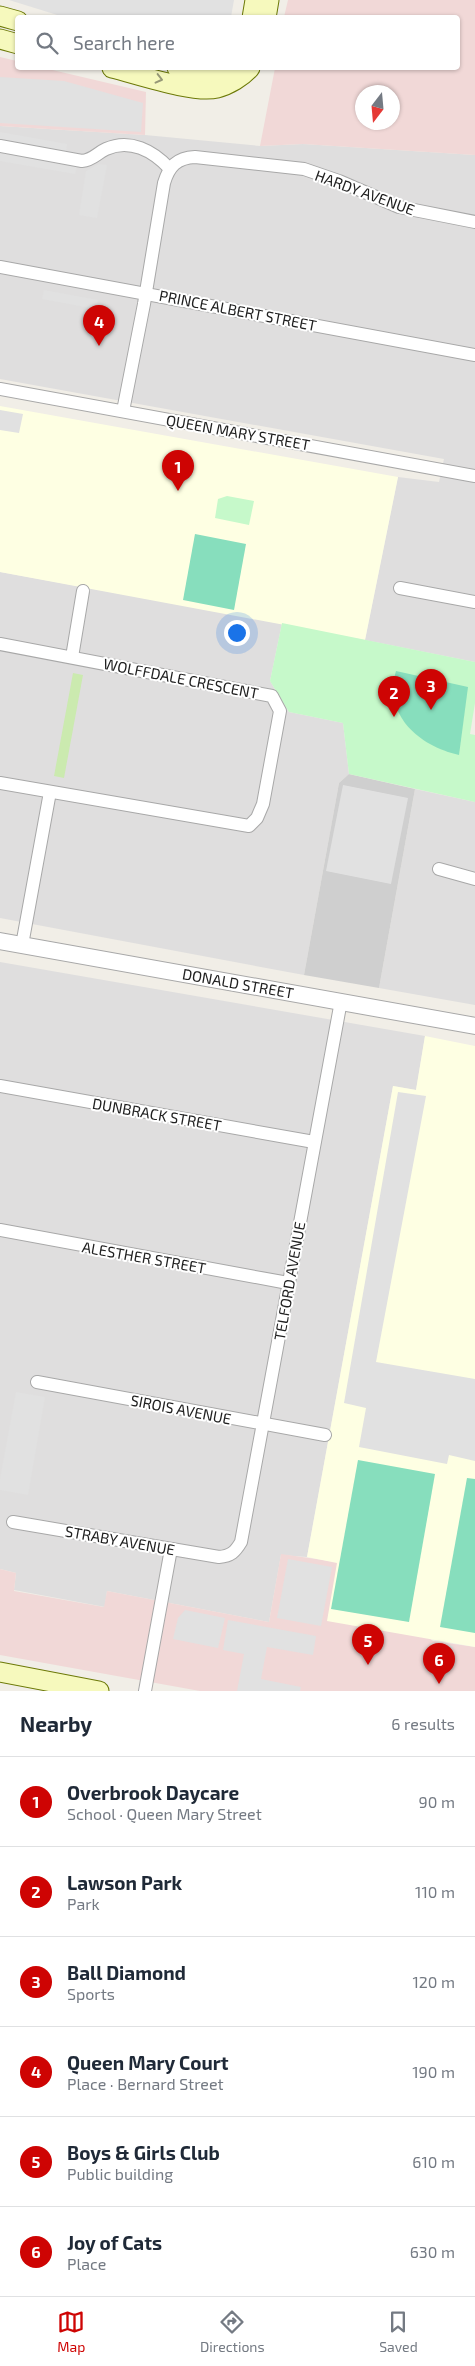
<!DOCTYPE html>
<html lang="en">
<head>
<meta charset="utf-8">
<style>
	body { margin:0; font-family:"Exo 2",sans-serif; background:#f2f2f3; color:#1f2937 }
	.compass { position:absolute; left:355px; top:85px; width:45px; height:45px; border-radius:50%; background:#fff; box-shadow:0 1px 4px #0004; rotate:196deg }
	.you { position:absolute; left:236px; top:632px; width:18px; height:18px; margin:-12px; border:4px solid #fff; border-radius:50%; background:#1a73e8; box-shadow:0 0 0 8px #1a73e833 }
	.badge { display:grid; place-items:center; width:32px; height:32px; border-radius:50%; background:#ce0403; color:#fff; font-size:16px; font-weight:700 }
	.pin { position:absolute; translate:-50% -41px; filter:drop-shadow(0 1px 2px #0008) }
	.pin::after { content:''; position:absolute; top:26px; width:18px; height:15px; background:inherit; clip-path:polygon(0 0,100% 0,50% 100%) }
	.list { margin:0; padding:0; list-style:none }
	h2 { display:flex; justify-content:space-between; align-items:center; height:65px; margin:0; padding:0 20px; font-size:21px }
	h2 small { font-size:16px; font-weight:400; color:#747a83 }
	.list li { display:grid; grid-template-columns:32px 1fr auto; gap:15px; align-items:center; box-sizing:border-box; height:90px; padding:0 20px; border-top:1px solid #e0e1e3 }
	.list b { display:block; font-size:19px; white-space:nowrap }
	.list p { margin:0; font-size:16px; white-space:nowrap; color:#747a83 }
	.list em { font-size:16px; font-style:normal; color:#747a83 }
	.icon { flex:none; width:28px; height:28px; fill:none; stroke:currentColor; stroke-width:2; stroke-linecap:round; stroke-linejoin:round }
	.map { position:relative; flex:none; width:475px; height:1691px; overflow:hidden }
	.search { position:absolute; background:#fff; box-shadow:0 1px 4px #0004; left:15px; right:15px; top:15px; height:55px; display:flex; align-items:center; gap:12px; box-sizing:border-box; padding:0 18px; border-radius:5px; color:#747a83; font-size:19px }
	.sheet { height:605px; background:#fff }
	nav { display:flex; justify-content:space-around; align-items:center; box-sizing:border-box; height:70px; border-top:1px solid #e0e1e3; background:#fff; font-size:14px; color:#747a83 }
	nav a { display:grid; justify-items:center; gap:2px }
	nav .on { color:#ce0403 }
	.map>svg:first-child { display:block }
	.residential { fill:#dfdede }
	.commercial { fill:#f1d8d7; fill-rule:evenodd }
	.education { fill:#feffe3 }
	.religious { fill:#cfcfcf }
	.grass { fill:#cbeaaf }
	.park { fill:#c6f9ca }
	.pitch { fill:#87debd }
	.parking { fill:#e1e1e1 }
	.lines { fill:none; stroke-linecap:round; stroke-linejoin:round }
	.minor-casing { stroke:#a8a8a8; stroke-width:14 }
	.tertiary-casing { stroke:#a8a8a8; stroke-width:18 }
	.secondary-casing { stroke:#6c7907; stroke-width:21 }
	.minor { stroke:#fff; stroke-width:12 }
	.tertiary { stroke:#fff; stroke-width:16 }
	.secondary { stroke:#f6f9bd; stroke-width:19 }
	.oneway { stroke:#969877 }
	.labels { text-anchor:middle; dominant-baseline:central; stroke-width:4; stroke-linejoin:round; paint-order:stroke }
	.street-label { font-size:15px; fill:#212121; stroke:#fff }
</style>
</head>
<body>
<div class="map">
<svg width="475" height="1691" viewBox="0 0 475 1691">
	<rect width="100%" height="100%" fill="#f1eee7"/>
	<g class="residential">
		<polygon points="0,126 145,135 260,146 303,144 475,155 475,662 365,640 398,477 439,482 444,459 0,379"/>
		<polygon points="0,572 282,623 270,681 289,712 343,723 349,774 339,783 304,975 0,918"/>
		<polygon points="415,789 475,802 475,1005 379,988"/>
		<polygon points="0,962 425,1036 416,1090 393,1086 307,1557 281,1555 269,1622 107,1591 105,1607 14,1590 16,1573 0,1569"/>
	</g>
	<g class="commercial">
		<path d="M 288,0 L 475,0 L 475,155 L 303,144 L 260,146 L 275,68 L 458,68 L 458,18 L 284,17 ZM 362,92 L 392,92 L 392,122 L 362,122 Z"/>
		<polygon points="0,57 17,61 18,68 44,68 146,92 145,135 0,126"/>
		<polygon points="281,1554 337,1562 433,1641 475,1647 475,1691 200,1691 0,1655 0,1569 16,1573 14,1591 104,1607 107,1591 269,1622"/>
	</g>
	<g class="education">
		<polygon points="0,406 398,477 365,640 0,572"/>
		<polygon points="425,1036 475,1046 475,1647 327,1621 337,1563 307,1557 393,1086 416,1090"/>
	</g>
	<polygon class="religious" points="349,774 415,789 379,988 304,975 339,783"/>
	<polygon class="grass" points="73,673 83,675 64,778 54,776"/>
	<g class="park">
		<polygon points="227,496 254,501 249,525 215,518 218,499"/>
		<polygon points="282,623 475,662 475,703 470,734 475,735 475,802 349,774 343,723 289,712 270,681"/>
	</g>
	<g class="pitch">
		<polygon points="195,534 246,544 234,610 183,600"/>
		<path d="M 396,671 L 468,687 L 459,755 C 419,746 383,715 396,671 Z"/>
		<polygon points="358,1460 435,1474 409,1622 331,1609"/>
		<polygon points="467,1478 475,1479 475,1633 440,1627"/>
	</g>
	<g class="parking">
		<polygon points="9,0 234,0 231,17 67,18"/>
		<polygon points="0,77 64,81 143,103 141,132 0,123"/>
		<polygon points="0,132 67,144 66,153 77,166 75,174 0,161"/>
		<polygon points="99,164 107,165 97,218 79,215 86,171"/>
		<polygon points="44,290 98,300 96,309 42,299"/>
		<polygon points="0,410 23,414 19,433 0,430"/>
		<polygon points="343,785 408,798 391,884 326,871"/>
		<polygon points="398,1092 426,1096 376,1362 475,1379 475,1461 449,1455 447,1464 359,1447 366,1408 344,1403"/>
		<polygon points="16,1392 45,1397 28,1495 0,1490 0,1479"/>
		<polygon points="288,1559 332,1567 321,1626 277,1618"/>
		<polygon points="185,1610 225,1618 218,1648 173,1639 178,1618"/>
		<polygon points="228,1620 316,1636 313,1655 267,1647 261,1679 301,1687 300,1691 237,1691 244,1654 223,1650"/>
		<polygon points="432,1643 453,1646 449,1674 427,1671"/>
	</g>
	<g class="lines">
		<g class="minor-casing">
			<g id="minor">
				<path d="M 0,146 L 82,161 C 93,160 97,153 106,149 C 130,138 153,151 169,168"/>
				<polyline points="0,267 475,355"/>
				<polyline points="0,389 475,476"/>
				<path d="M 123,411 L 144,304 L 164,183 C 169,166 177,158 195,157 L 304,169 L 339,181 L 399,207 L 475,222"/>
				<polyline points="400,588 475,602"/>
				<polyline points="0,644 272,696 280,711 263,804 257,818 249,826 0,783"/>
				<polyline points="72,657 83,591"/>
				<polyline points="439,869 475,879"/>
				<polyline points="22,945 50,792"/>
				<polyline points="0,1086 314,1142"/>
				<polyline points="0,1230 288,1283"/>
				<polyline points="37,1382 325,1435"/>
				<path d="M 13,1522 L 219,1557 C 231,1556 235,1552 241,1542 L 341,1001"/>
				<polyline points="145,1691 171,1549"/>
			</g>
		</g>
		<g class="tertiary-casing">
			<polyline id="tertiary" points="0,941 475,1026"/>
		</g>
		<g class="secondary-casing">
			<g id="secondary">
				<polyline points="0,16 18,21"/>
				<polyline points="252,18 255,0"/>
				<polyline points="266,18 269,0"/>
				<polyline points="0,39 18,44"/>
				<path d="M 112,68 C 137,74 194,94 217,88 C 229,85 242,77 250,68"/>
				<polyline points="177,68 207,73 226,68"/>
				<polyline points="0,1672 99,1691"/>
			</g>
		</g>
		<use href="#minor" class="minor"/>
		<use href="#tertiary" class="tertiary"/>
		<use href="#secondary" class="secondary"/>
	</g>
	<defs><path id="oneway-chevron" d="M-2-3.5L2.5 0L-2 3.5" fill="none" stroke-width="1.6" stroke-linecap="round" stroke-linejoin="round" transform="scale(1.25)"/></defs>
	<use class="oneway" href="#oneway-chevron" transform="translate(159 79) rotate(14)"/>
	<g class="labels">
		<g class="street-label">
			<text transform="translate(365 192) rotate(20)">HARDY AVENUE</text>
			<text transform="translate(238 310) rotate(11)">PRINCE ALBERT STREET</text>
			<text transform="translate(238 432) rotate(10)">QUEEN MARY STREET</text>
			<text transform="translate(181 678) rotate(11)">WOLFFDALE CRESCENT</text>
			<text transform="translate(238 983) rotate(10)">DONALD STREET</text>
			<text transform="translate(157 1114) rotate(10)">DUNBRACK STREET</text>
			<text transform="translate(144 1257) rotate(10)">ALESTHER STREET</text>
			<text transform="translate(289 1281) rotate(-80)">TELFORD AVENUE</text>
			<text transform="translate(181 1409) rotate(11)">SIROIS AVENUE</text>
			<text transform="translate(120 1540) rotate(10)">STRABY AVENUE</text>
		</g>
	</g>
</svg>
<svg class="compass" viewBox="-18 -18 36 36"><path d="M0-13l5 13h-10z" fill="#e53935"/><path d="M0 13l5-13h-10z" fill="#747a83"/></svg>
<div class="you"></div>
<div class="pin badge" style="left:178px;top:491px">1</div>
<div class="pin badge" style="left:394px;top:717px">2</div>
<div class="pin badge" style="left:431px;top:710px">3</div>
<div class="pin badge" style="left:99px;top:346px">4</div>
<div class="pin badge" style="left:368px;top:1665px">5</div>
<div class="pin badge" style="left:439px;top:1684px">6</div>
<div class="search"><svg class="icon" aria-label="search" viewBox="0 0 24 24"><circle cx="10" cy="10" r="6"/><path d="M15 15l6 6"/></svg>Search here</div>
</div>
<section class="sheet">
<h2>Nearby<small>6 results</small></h2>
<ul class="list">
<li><span class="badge">1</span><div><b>Overbrook Daycare</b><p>School · Queen Mary Street</p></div><em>90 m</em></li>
<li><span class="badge">2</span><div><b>Lawson Park</b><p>Park</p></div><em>110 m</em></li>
<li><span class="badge">3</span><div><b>Ball Diamond</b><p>Sports</p></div><em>120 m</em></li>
<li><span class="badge">4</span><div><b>Queen Mary Court</b><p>Place · Bernard Street</p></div><em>190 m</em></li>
<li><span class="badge">5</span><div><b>Boys &amp; Girls Club</b><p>Public building</p></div><em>610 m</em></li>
<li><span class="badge">6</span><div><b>Joy of Cats</b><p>Place</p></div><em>630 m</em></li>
</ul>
</section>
<nav>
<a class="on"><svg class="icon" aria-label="map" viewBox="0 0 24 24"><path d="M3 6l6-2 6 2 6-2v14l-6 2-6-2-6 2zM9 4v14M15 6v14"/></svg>Map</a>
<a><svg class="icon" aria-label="directions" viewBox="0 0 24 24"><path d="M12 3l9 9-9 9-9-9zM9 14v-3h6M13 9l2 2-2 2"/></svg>Directions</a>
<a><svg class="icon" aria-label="saved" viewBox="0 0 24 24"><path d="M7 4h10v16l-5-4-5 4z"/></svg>Saved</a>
</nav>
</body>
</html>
